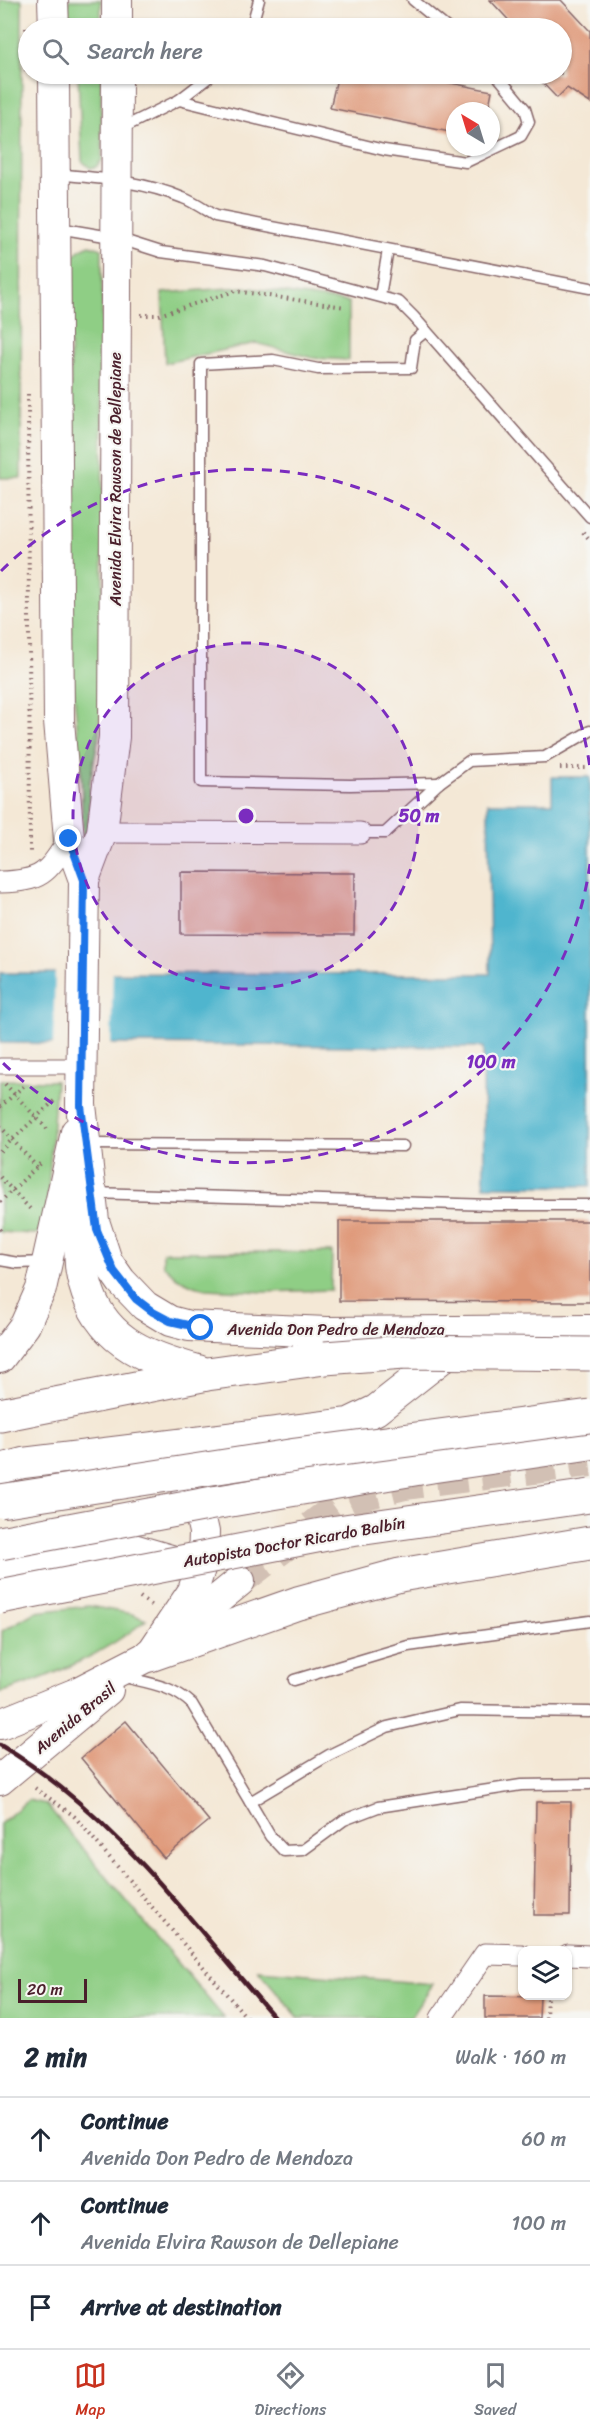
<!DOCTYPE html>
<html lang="en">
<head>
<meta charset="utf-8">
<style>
	body { margin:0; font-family:Sriracha,sans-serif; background:#f2f2f3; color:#1f2937 }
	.controls { position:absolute; right:18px; bottom:18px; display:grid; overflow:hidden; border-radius:12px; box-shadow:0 2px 4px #0004 }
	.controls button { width:54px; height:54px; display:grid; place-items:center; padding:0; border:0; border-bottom:2px solid #e0e1e3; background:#fff; color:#1f2937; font:30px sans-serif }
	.compass { position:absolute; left:446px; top:102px; width:54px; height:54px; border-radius:50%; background:#fff; box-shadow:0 2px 4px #0004; rotate:322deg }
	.scale { position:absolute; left:18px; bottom:15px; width:69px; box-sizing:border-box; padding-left:6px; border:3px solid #4a1f2b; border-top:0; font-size:16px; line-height:21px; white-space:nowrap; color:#4a1f2b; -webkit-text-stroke:4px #f6f6f2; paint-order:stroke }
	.stop { position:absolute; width:18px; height:18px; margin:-14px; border:4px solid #1a73e8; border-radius:50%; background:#fff }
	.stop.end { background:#1a73e8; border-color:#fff; box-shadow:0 2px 6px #0008 }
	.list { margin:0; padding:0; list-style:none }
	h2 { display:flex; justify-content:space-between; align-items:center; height:78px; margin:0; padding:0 24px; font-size:26px }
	h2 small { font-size:20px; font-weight:400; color:#747a83 }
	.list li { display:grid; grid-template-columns:39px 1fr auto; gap:18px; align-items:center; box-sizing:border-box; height:84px; padding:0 24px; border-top:2px solid #e0e1e3 }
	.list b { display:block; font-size:22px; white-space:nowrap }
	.list p { margin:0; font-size:20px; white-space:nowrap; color:#747a83 }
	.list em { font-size:20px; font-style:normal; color:#747a83 }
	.icon { flex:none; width:33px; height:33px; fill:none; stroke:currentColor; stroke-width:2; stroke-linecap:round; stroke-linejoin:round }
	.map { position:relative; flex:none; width:590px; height:2018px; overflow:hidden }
	.search { position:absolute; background:#fff; box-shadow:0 2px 4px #0004; left:18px; right:18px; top:18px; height:66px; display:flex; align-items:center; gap:15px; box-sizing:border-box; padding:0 21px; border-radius:33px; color:#747a83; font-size:22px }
	.sheet { height:330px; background:#fff }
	nav { display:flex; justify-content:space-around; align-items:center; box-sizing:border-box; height:84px; border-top:2px solid #e0e1e3; background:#fff; font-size:16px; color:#747a83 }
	nav a { display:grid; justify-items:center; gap:3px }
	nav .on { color:#c8321e }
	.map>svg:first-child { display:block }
	.green { fill:#8fce85; stroke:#6c7658; stroke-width:1.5 }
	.water { fill:#4fb5ce; stroke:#4c6a7c; stroke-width:1.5 }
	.pier { fill:#f4e8d6 }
	.building { fill:#df9979 }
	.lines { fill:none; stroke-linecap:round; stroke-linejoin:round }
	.secondary-tunnel { stroke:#d2c0b4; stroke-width:30; stroke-dasharray:30 15; stroke-linecap:butt }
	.service-casing { stroke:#866567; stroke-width:13 }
	.pedestrian-casing { stroke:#866567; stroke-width:17 }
	.minor-casing { stroke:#866567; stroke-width:23 }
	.secondary-casing { stroke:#866567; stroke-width:32 }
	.motorway-casing { stroke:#866567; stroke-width:35 }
	.path { stroke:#866567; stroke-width:4; stroke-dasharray:1.5 4.5; stroke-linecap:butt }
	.service { stroke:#fff; stroke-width:10 }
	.pedestrian { stroke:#fff; stroke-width:15 }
	.minor { stroke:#fff; stroke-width:21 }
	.secondary { stroke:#fff; stroke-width:30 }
	.motorway { stroke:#fff; stroke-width:33 }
	.rail { stroke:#4a1f2b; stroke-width:4.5 }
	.motorway-bridge-casing { stroke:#866567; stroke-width:35; stroke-linecap:butt }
	.motorway-bridge { stroke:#fff; stroke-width:33 }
	.route { stroke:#1a73e8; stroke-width:8 }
	.ring { fill:none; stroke:#7b2cbf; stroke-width:3; stroke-dasharray:10 8 }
	.labels { text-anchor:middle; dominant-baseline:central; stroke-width:4.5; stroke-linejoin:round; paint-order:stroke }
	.street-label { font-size:16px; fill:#4a1f2b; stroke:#f6f6f2 }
	.centre { fill:#7b2cbf; stroke:#f6f6f2; stroke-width:3 }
	.ring-label { font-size:18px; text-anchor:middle; font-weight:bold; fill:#7b2cbf; stroke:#f6f6f2; stroke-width:4.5; stroke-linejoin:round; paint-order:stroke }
</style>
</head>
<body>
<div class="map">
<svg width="590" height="2018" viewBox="0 0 590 2018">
	<rect width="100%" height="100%" fill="#f6f6f2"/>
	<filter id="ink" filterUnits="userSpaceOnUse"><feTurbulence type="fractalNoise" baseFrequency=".0167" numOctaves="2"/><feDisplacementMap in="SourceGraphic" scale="12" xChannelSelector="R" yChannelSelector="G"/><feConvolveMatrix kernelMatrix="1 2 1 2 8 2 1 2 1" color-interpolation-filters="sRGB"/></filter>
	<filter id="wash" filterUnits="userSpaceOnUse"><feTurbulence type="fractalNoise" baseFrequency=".008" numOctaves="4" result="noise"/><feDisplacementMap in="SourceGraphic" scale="24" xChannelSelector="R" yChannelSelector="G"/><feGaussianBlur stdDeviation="1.35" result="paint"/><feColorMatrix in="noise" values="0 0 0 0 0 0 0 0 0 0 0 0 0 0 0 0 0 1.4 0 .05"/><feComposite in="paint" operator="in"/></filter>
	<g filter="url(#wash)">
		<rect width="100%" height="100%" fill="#f4e8d6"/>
		<g class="green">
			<polygon points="0,0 22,0 21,478 0,478"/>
			<polygon points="68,0 101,0 101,28 73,28 67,19"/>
			<polygon points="78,74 101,74 102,160 96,167 90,168 82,161"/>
			<path d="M 90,245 L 102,249 L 103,632 L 99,735 L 90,781 L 87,845 L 83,844 L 81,764 L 71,665 L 70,265 C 73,253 79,249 90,245 Z"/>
			<polygon points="244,287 349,302 349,360 313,358 256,343 165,363 162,293"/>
			<polygon points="0,1080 56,1081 46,1221 38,1233 34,1234 0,1232"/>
			<polygon points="163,1252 332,1252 331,1290 265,1292 206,1289 194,1286 177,1278 163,1265"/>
			<path d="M 89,1606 L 132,1614 L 146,1620 C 103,1655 52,1676 0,1693 L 2,1631 L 35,1612 Z"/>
			<polygon points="28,1800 46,1804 224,2018 0,2018 0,1824"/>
			<polygon points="258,1970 433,1984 410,2018 299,2018"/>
		</g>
		<polygon class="water" points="552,777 590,777 590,1186 484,1186 483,1047 0,1043 0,973 490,974 488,803 552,803"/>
		<polygon class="pier" points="55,970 113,970 111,1046 53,1046"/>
		<g id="blocks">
			<g class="building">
				<polygon points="490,0 561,0 590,31 590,103 567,88 557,98 534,74 561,74 561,28 516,28"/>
				<polygon points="338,74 405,74 492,91 488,111 455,111 455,133 330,108"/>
				<polygon points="181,872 355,873 354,935 181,934"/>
				<polygon points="339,1221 590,1221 590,1302 339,1301"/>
				<polygon points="126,1721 209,1821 164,1858 81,1758"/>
				<polygon points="536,1802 571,1802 570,1915 534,1915"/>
				<polygon points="485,1996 540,1997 539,2018 485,2018"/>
			</g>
		</g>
	</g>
	<g filter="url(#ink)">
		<use href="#blocks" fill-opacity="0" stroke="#866567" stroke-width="1.5"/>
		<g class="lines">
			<polyline class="secondary-tunnel" points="240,1581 321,1519 336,1508 365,1495 405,1485 590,1462"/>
			<g class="service-casing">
				<g id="service">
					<polyline points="413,0 447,28"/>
					<polyline points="251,28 259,0"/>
					<polyline points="179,100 384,150 466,162 521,136 529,122 525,109 496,74"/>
					<polyline points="120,129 179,100 213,74"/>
					<path d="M 56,174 C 98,178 143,181 183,198 C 194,202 205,210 215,216 L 590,288"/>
					<polyline points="58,228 117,238 161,252 265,266 399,302 414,317 590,517"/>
					<polyline points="380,296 388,250"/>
					<polyline points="426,331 415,340 411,368 318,369 273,360 201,364 201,782 350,785 439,783"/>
					<polyline points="360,833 385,833 439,783 469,761 545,757 590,731"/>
					<polyline points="87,1144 403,1146"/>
					<polyline points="92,1193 493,1205 590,1205"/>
					<polyline points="0,1260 18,1263 45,1262"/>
					<path d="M 124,1677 C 149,1683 173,1686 192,1704 L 270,1836 L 284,1851 L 303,1850 L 344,1820 L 378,1807 L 521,1785 L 590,1784"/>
					<polyline points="294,1680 408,1646 590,1621"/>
					<polyline points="250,1802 329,1755 387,1727 460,1710 590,1712"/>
				</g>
			</g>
			<g class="pedestrian-casing">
				<polyline id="pedestrian" points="0,1066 82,1066"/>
			</g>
			<g class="minor-casing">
				<g id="minor">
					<polyline points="102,832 360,833"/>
					<path d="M 0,882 C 43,881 47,873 69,839"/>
					<polyline points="568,1955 590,1956"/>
					<polyline points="441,2018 485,1954 522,1955"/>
				</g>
			</g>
			<g class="secondary-casing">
				<g id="secondary">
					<polyline points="53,0 54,28"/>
					<polyline points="117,28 117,0"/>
					<polyline points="54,74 59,721 69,839 84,880 81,1105 94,1221 107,1261 121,1281 145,1306 170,1321 189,1326 327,1332 590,1330"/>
					<polyline points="84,880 102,832 114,737 117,74"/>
					<polyline points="0,1358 25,1325 41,1289 76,1132"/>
					<polyline points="0,1469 23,1463 349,1423 376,1410 460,1344"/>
					<polyline points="175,1634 240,1581"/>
					<polyline points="0,1724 74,1694 150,1655 193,1591 203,1559 204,1532 201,1519 185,1486"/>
					<polyline points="0,1780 108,1690"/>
				</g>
			</g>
			<g class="motorway-casing">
				<g id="motorway">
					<path d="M 91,1193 C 88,1214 81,1236 81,1257 C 81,1269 84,1281 88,1293 C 106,1344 151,1359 199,1372"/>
					<polyline points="0,1415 207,1374 325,1358"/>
					<polyline points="213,1503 432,1466 590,1443"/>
					<polyline points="0,1576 135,1551 176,1563"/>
					<polyline points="150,1655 298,1603 400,1575 590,1543"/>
				</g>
			</g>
			<g class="path">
				<polyline points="26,28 26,71"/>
				<polyline points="141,315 159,315 235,291 345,307"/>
				<polyline points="28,394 30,854"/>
				<polyline points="583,532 590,540"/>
				<polyline points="560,768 590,768"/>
				<polyline points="5,1084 49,1131"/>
				<polyline points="0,1107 26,1084"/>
				<polyline points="0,1126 37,1167"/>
				<polyline points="0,1151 54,1101"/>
				<polyline points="0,1177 32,1211"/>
				<polyline points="0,1202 41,1163"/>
				<polyline points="0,1229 3,1233"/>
				<polyline points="140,1597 153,1607"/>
				<polyline points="35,1788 74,1816 247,2018"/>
				<polyline points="546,2018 547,1996"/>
			</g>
			<use href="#service" class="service"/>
			<use href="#pedestrian" class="pedestrian"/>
			<use href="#minor" class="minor"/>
			<use href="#secondary" class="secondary"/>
			<use href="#motorway" class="motorway"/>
			<path class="rail" d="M 0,1745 C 112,1811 191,1922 275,2018"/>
			<g class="motorway-bridge-casing">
				<g id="motorway-bridge">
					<polyline points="325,1358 404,1352 590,1354"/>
					<polyline points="0,1501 296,1455 590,1416"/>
					<polyline points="0,1543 213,1503"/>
					<polyline points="0,1597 337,1532 590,1496"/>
				</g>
			</g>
			<use href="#motorway-bridge" class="motorway-bridge"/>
		</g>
	</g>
	<g class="lines" filter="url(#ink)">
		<polyline class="route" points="69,839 84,880 81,1106 97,1230 114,1271 136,1299 153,1312 170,1321 201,1328"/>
	</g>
	<circle cx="246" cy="816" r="173" fill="#7b2cbf" fill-opacity=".12"/>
	<g class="ring">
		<circle cx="246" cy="816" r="173"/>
		<path d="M590 864A347 347 0 0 1 1 1061M1 571A347 347 0 0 1 590 768"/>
	</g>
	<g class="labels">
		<g class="street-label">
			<text transform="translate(115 479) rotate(-90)">Avenida Elvira Rawson de Dellepiane</text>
			<text x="336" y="1329">Avenida Don Pedro de Mendoza</text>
			<text transform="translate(294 1542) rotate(-10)">Autopista Doctor Ricardo Balbín</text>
			<text transform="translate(75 1718) rotate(-40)">Avenida Brasil</text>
		</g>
	</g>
	<circle cx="246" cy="816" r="9" class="centre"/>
	<g class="ring-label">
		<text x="419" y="822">50 m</text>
		<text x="491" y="1068">100 m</text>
	</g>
</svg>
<div class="controls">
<button><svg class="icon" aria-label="layers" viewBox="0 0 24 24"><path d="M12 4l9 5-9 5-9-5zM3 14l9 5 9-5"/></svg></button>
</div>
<svg class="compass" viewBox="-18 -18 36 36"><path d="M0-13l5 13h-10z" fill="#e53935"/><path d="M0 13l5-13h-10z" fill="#747a83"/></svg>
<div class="scale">20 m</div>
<div class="stop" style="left:201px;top:1328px"></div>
<div class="stop end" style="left:69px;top:839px"></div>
<div class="search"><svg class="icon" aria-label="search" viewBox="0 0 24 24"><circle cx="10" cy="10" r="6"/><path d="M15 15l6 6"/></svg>Search here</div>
</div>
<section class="sheet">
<h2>2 min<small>Walk · 160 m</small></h2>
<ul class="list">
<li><svg class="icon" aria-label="ahead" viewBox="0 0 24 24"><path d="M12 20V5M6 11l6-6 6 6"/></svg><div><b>Continue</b><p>Avenida Don Pedro de Mendoza</p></div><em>60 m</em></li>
<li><svg class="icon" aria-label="ahead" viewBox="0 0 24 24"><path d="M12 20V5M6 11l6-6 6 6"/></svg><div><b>Continue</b><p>Avenida Elvira Rawson de Dellepiane</p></div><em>100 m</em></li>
<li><svg class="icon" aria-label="arrive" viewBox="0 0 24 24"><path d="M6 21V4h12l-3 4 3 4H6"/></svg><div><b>Arrive at destination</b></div></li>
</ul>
</section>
<nav>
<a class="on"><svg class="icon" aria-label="map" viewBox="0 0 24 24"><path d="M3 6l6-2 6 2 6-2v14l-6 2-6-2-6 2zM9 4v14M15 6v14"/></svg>Map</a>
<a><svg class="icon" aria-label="directions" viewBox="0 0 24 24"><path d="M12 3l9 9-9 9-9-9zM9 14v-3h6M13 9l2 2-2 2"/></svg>Directions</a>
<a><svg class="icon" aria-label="saved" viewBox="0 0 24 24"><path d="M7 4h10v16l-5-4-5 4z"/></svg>Saved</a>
</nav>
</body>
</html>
